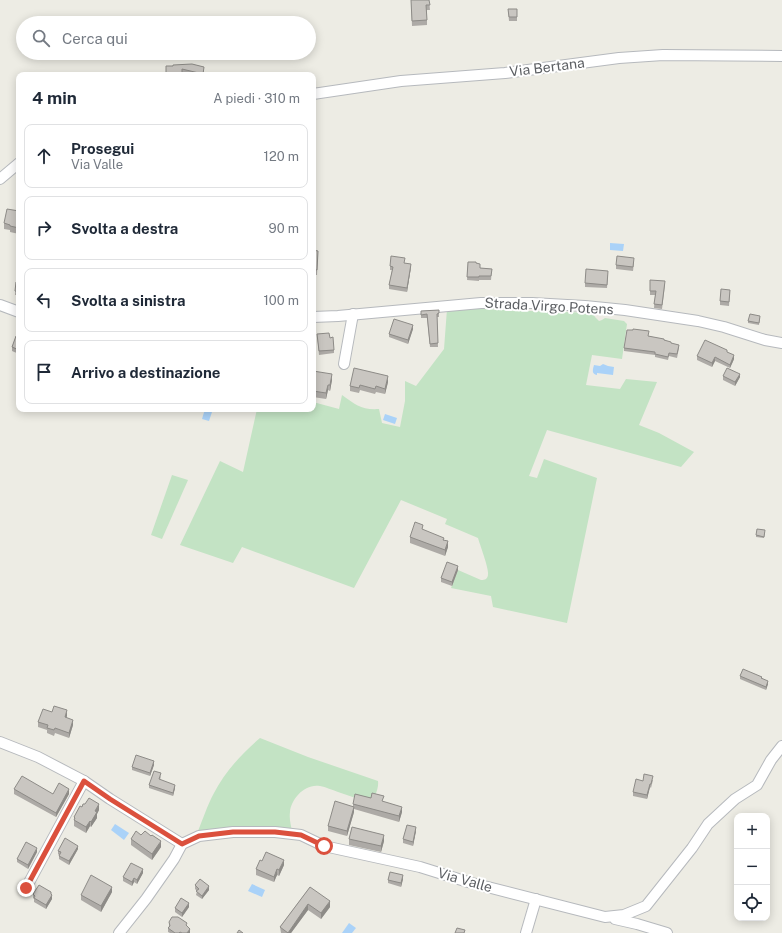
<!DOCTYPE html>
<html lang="it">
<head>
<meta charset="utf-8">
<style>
	body { margin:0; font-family:"Public Sans",sans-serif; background:#f2f2f3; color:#1f2937 }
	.controls { position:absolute; right:12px; bottom:12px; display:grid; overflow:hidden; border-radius:8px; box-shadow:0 2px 10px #0003 }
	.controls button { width:36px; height:36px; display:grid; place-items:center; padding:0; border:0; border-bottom:1px solid #e0e1e3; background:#fff; color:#1f2937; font:20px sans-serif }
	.stop { position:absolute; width:12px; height:12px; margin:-9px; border:3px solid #db503d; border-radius:50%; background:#fff }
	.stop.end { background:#db503d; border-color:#fff; box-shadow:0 1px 4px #0008 }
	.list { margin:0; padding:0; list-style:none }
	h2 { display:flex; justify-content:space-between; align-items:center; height:52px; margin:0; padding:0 16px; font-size:17px }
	h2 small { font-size:13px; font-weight:400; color:#747a83 }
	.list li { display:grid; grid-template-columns:26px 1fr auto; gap:12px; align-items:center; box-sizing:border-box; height:64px; margin:0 8px 8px; padding:0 8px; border:1px solid #e0e1e3; border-radius:8px }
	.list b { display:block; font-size:15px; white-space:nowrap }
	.list p { margin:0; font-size:13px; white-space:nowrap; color:#747a83 }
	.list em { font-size:13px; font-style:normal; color:#747a83 }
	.icon { flex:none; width:22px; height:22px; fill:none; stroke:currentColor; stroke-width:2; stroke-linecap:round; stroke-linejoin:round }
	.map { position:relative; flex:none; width:782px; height:933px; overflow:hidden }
	.search { position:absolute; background:#fff; box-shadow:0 2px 10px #0003; left:16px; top:16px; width:300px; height:44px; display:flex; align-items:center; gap:10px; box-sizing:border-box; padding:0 14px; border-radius:22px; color:#747a83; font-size:15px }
	.panel { position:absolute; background:#fff; box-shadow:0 2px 10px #0003; left:16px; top:72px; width:300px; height:340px; border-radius:8px }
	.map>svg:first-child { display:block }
	.green { fill:#c3e3c4 }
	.water { fill:#aad2f8 }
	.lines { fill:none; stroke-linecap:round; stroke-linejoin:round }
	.minor-casing { stroke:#b6b9bd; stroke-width:12 }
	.minor { stroke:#fff; stroke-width:10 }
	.wall { fill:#adaaa6 }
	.shaded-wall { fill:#8d8b87 }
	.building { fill:#c9c6c1; stroke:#8d8b87 }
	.route { stroke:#db503d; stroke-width:5 }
	.labels { text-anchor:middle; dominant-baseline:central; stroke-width:4; stroke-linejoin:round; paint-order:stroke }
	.street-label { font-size:14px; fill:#5c5f63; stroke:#fff }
</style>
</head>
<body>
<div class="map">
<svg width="782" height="933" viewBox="0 0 782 933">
	<rect width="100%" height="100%" fill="#edece4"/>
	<g class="green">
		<path d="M 478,308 C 516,312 555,311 593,313 L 595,317 L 599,321 L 602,320 L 605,318 L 624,321 L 627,324 L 622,359 L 592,355 L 586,385 L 620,389 L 626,379 L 657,382 L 639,425 L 659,433 L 694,452 L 681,467 L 547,430 L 529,476 L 537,478 L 544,459 L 597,478 L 567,623 L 493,607 L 491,596 L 451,588 L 458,570 L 481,580 C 485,580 488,579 488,574 C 489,569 480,545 478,538 L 445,524 L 447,519 L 401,500 L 354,588 L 242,547 L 233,563 L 180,545 L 220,461 L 243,472 L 257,409 L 313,409 L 313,402 L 339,409 L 342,395 C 356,405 361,410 379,409 L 382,423 L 400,427 L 405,401 L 405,381 L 416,386 L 444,349 L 447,309 Z"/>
		<polygon points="172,475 188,480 162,539 151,535"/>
		<path d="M 260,738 L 308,757 L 378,781 C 379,788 375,797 371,802 C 359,799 349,796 338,792 C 332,790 326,787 320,786 C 305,783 291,799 290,812 C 289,819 291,825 292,831 L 198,831 C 203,819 207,806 214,793 C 224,773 243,752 260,738 Z"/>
	</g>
	<g class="water">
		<polygon points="610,243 624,244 623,251 610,250"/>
		<path d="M 603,364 L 608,366 L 614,367 L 613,375 L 597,373 L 597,375 C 591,374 593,369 594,365 L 600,366 Z"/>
		<polygon points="205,409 213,409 209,421 202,419"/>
		<polygon points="385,414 397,418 395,424 383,420"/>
		<polygon points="115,824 129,833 124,840 111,830"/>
		<polygon points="252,884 265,890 262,897 248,891"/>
		<polygon points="349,923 356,928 352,933 342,933"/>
	</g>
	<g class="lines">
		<g class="minor-casing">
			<g id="minor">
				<polyline points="313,94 401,81 505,73 619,58 663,55 782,56"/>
				<polyline points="0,179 19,163"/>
				<polyline points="0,305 19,312"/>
				<polyline points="313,317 338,316 481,303 532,303 585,306 625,310 698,321 724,327 765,340 782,343"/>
				<polyline points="344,364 353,314"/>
				<polyline points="0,742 38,757 84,781 110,799 182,844"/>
				<polyline points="26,888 84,781"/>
				<polyline points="615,919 637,924 667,933"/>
				<polyline points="119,933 146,899 174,859 182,844 199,836 233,832 275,832 301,835 324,846 420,867 468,882 605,917 624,915 646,906 692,848 708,824 735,799 757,785 771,760 782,746"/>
				<polyline points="526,933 536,899"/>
			</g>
		</g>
		<use href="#minor" class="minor"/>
	</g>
	<g class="wall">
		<polygon points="411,0 429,0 430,10 427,10 427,25 412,26"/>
		<polygon points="508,9 517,17 517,21 509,21"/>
		<polygon points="166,66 204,71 203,75 192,75 182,72"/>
		<polygon points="13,211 19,211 19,234 10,232 10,230 4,229 4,223"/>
		<polygon points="313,250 318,251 317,275 313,275"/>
		<polygon points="468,262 476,263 480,268 492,269 491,280 479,280 479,281 467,280"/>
		<polygon points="634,262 633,271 616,269 616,265"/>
		<polygon points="405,263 411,267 407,292 389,289 389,285 392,270 390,270 390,266"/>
		<polygon points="608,275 607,288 585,287 585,283"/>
		<polygon points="650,280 665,285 662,309 654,308 655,295 650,295"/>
		<polygon points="16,282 19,282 19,295 15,295"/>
		<polygon points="730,290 729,306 720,305 720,301"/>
		<polygon points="439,310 439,317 437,317 438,347 430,347 427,318 421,318 421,311"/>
		<polygon points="760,318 759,325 748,323 748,321"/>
		<polygon points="413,329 408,344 389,337 389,334"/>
		<polygon points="317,334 334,350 334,353 319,355"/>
		<polygon points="649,336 664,340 671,343 679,348 677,358 669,356 668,360 655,357 655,355 624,351 624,348"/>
		<polygon points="19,337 19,354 12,351 12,347"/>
		<polygon points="727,352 734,359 730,368 715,361 712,367 697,360 697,356"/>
		<polygon points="313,371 332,380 330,391 328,390 326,399 313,397"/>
		<polygon points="723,376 740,377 735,386 723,380"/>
		<polygon points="388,382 385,394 376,392 375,394 360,390 359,393 350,391 350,386"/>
		<polygon points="423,530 444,540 448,547 445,556 410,543 410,537"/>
		<polygon points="765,532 764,538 756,537 756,535"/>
		<polygon points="458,570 452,586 441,582 441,578"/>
		<polygon points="740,676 762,678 768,684 766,690 740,679"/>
		<polygon points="52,712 67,716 66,717 73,725 69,738 55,733 54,736 47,733 47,730 38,727 38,722"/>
		<polygon points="154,765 150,776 132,770 132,767"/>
		<polygon points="161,776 160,780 175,788 173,796 149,788 149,785"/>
		<polygon points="653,780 651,788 650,787 647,799 633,796 633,792 643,781"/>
		<polygon points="14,789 53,794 69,794 56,817 14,794"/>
		<polygon points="383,802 402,812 399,822 354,809 354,812 347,836 328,831 328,826 353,806 353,804"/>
		<polygon points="82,807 99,810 97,814 97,818 91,827 90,826 86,833 74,826 74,817"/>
		<polygon points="416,831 413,846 403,843 403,839"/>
		<polygon points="141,835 161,847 152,860 131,845 131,839"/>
		<polygon points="349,839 384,841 381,852 349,845"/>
		<polygon points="78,849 69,865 59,859 59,855 58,854 58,851"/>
		<polygon points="37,852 28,869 17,862 17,859"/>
		<polygon points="284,865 279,876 277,875 274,882 256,875 256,869"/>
		<polygon points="143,873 137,884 134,882 132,886 123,881 123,877"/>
		<polygon points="403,879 401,887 388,883 388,880"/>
		<polygon points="195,885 209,890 202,899 196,895 197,891 195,889"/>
		<polygon points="310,887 330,907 321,919 308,910 291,933 281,933 280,927"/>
		<polygon points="112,892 101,912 81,900 81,895"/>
		<polygon points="33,894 51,894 52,899 46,909 34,902 34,899 33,898"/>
		<polygon points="189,907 182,917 175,912 175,908"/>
		<polygon points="169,922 187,926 190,932 190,933 170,933 168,932 168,928 169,926"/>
	</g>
	<g class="shaded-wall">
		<polygon points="411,264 411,267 407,292 407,288"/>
		<polygon points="413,325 413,329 408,344 408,340"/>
		<polygon points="734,355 734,359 730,368 730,365"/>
		<polygon points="715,357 715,361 712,367 712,363"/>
		<polygon points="332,374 332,380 330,391 330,385"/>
		<polygon points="740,374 740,377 735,386 735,382"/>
		<polygon points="388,376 388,382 385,394 385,389"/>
		<polygon points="328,385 328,390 326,399 326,393"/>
		<polygon points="448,541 448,547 445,556 445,550"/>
		<polygon points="458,566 458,570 452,586 452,582"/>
		<polygon points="768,681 768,684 766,690 766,687"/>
		<polygon points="67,710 67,716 65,722 65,717"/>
		<polygon points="73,720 73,725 69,738 69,733"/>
		<polygon points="154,761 154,765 150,776 150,773"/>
		<polygon points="650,784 650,787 647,799 647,795"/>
		<polygon points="175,785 175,788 173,796 173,793"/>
		<polygon points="69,789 69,794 56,817 56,813"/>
		<polygon points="99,804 99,810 97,814 97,818 91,827 91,822 95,811"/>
		<polygon points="354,807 354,812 347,836 347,831"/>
		<polygon points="402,807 402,812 399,822 399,816"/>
		<polygon points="90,821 90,826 86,833 86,827"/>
		<polygon points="416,827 416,831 413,846 413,842"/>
		<polygon points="384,835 384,841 381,852 381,846"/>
		<polygon points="161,841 161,847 152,860 152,854"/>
		<polygon points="78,846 78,849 69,865 69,861"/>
		<polygon points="37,848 37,852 28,869 28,865"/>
		<polygon points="284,860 284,865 279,876 279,870"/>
		<polygon points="143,869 143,873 137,884 137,880"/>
		<polygon points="277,869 277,875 274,882 274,877"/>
		<polygon points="403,875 403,879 401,887 401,883"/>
		<polygon points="134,878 134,882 132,886 132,882"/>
		<polygon points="209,886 209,890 202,899 202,896"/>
		<polygon points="112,887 112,892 101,912 101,906"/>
		<polygon points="52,895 52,899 46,909 46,905"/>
		<polygon points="330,901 330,907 321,919 321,913"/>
		<polygon points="189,903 189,907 182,917 182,913"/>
		<polygon points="308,904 308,910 291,933 288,933"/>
		<polygon points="190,929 190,933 187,933"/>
	</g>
	<g class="building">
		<polygon points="411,0 429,0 430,5 426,5 427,20 412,21"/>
		<polygon points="508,9 517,9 517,17 509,17"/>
		<polygon points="192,64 204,67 203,74 182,69 182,75 166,75 166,66 173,66 173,65"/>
		<polygon points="7,209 19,211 19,228 10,226 10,225 4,223"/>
		<polygon points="313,250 318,251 317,270 313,269"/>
		<polygon points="391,256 405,258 404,263 411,264 407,288 389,285 393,267 390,266"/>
		<polygon points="617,256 634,258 633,267 616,265"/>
		<polygon points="468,262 476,262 476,263 480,264 480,268 492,269 491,276 479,276 479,277 467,277"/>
		<polygon points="586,269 608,271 607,285 585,283"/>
		<polygon points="650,280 665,281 662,305 654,304 656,291 650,291"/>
		<polygon points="16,282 19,282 19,292 15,291"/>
		<polygon points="721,289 730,290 729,302 720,301"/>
		<polygon points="439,310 439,313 437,314 438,343 430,344 427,314 421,315 421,311"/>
		<polygon points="750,314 760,316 759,323 748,321"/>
		<polygon points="394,319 413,325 408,340 389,334"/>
		<polygon points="633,329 649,331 648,336 664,339 664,340 671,342 671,343 679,345 677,354 669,353 668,357 655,354 655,352 624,348 627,330 633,330"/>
		<polygon points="329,333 330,338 333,337 334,350 319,351 317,334"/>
		<polygon points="16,336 19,337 19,350 12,347"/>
		<polygon points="705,340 727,350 727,352 734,355 730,365 715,357 712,363 697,356"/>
		<polygon points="354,368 388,376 385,389 376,386 375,389 360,385 359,388 350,386"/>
		<polygon points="727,368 740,374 735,382 723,376"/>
		<polygon points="313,371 332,374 330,385 328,385 326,393 313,391 314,383 313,383"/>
		<polygon points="415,522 423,525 422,529 444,538 443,540 448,541 445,550 410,537"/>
		<polygon points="757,529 765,530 764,537 756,535"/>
		<polygon points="447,562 458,566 452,582 441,578"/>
		<polygon points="743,669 762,677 761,678 768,681 766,687 740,676"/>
		<polygon points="54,706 67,710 65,717 73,720 69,733 55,728 54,730 47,728 48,725 38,722 43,709 52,712"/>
		<polygon points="136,755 154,761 150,773 132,767"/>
		<polygon points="154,771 161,773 159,779 175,785 173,793 149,785"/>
		<polygon points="644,774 653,776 651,784 650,784 647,795 633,792 636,779 643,781"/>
		<polygon points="22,776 53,794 59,783 69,789 56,813 14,789"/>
		<polygon points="372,793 384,796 382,801 402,807 399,816 353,804 355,794 371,798"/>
		<polygon points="89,798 99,804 95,811 97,812 91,822 90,821 86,827 74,820 75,818 74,817 80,806 82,807 83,804 85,804"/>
		<polygon points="335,801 354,807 347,831 328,826"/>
		<polygon points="407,825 416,827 413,842 403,839"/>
		<polygon points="352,827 384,835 381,846 349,839"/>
		<polygon points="136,831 141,835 145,831 151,836 152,835 161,841 152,854 131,839"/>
		<polygon points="65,838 78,846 69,861 59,856 61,852 58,851"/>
		<polygon points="26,842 37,848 28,865 17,859"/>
		<polygon points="266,852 284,860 279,870 277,869 274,877 256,869 260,860 262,861"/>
		<polygon points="131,863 143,869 137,880 134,878 132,882 123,877"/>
		<polygon points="390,872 403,875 401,883 388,880"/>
		<polygon points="91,875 112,887 101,906 81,895"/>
		<polygon points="200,879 209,886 202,896 196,891 199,889 195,885"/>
		<polygon points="39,885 51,892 51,894 52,895 46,905 34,898 35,896 33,894"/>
		<polygon points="310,887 330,901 321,913 308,904 288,933 280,927"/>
		<polygon points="181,898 189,903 182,913 175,908"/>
		<polygon points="172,917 178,917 187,923 186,925 190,929 187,933 182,933 180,932 179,933 175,933 168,928 170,926 169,922"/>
		<polygon points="457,928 465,930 464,933 455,933"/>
		<polygon points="239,930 243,933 237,933"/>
	</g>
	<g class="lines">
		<polyline class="route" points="26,888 84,781 110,799 182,844 199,836 233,832 275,832 301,835 324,846"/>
	</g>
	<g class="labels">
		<g class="street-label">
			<text transform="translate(547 67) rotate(-7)">Via Bertana</text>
			<text transform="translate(549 306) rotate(3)">Strada Virgo Potens</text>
			<text transform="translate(465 880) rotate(16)">Via Valle</text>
		</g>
	</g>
</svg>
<div class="controls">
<button>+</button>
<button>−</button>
<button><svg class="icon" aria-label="locate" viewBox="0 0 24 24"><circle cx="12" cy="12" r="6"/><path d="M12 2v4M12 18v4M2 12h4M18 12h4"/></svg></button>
</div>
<div class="stop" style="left:324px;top:846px"></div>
<div class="stop end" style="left:26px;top:888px"></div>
<div class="search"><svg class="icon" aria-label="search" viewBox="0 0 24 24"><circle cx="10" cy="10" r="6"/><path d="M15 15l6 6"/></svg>Cerca qui</div>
<section class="panel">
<h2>4 min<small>A piedi · 310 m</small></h2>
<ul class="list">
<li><svg class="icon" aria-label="ahead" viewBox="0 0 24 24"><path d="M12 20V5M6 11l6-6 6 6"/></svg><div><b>Prosegui</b><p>Via Valle</p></div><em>120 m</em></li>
<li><svg class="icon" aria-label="right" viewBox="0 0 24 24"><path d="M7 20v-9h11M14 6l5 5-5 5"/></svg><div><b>Svolta a destra</b></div><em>90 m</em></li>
<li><svg class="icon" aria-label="left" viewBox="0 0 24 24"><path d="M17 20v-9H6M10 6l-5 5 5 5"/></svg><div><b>Svolta a sinistra</b></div><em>100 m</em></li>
<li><svg class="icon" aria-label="arrive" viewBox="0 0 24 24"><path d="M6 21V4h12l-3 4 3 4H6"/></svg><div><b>Arrivo a destinazione</b></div></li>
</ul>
</section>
</div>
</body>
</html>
